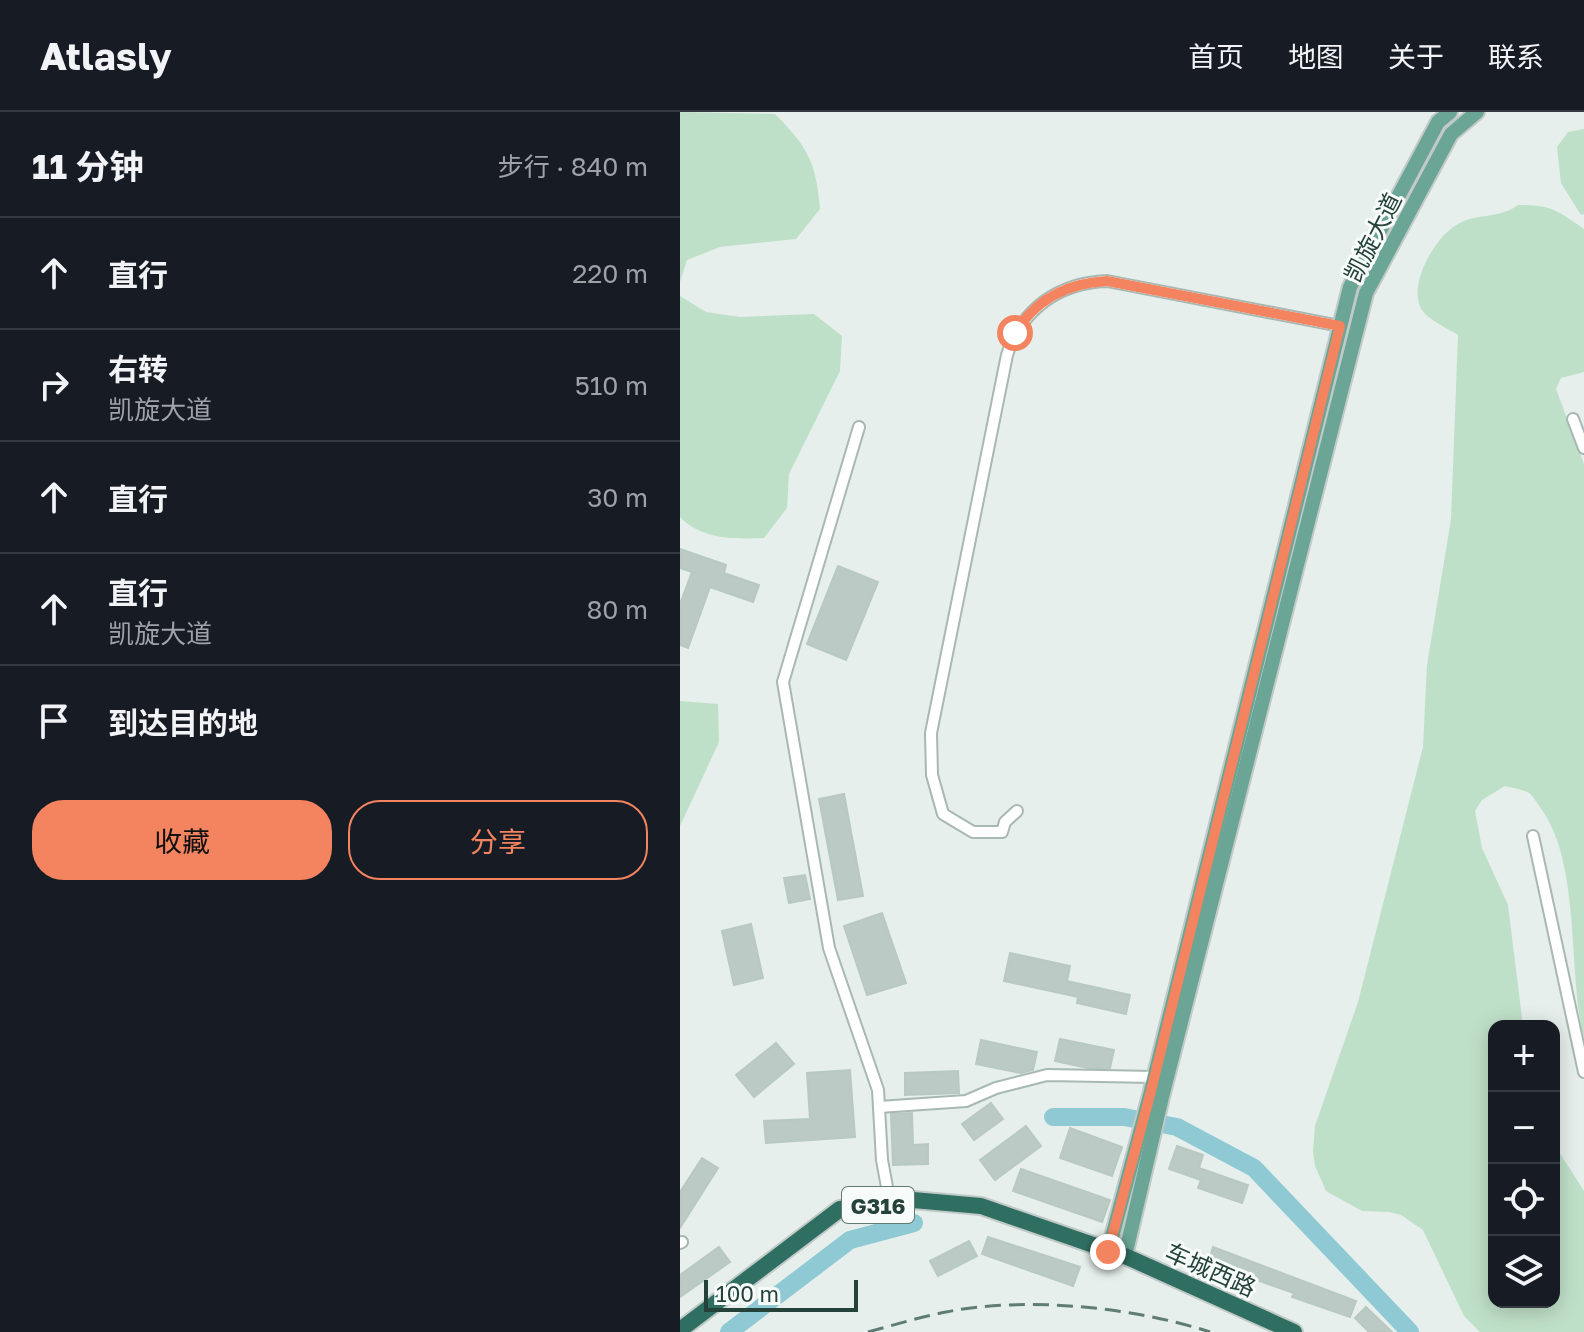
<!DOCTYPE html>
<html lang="zh">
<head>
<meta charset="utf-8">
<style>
	body { margin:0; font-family:"Golos Text","Noto Sans SC",sans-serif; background:#242831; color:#f1f3f6 }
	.controls { position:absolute; right:24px; bottom:24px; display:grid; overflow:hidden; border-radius:16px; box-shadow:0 4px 20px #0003 }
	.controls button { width:72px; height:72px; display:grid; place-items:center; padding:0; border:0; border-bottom:2px solid #363941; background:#171b24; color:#f1f3f6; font:40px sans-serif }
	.scale { position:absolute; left:24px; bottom:20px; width:154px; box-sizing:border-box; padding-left:8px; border:4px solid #24423a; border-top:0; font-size:22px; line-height:28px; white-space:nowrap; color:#24423a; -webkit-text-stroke:6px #f7fbf9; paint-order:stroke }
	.stop { position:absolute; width:24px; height:24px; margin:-18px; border:6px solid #f4845f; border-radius:50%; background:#fff }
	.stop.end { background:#f4845f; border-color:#fff; box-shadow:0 2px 8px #0008 }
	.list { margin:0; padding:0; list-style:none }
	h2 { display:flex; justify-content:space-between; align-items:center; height:104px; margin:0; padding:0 32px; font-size:34px }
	h2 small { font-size:26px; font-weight:400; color:#9ea1a6 }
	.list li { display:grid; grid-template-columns:52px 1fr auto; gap:24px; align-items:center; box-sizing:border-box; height:112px; padding:0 32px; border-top:2px solid #363941 }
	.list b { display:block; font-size:30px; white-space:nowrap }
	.list p { margin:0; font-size:26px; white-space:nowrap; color:#9ea1a6 }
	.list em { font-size:26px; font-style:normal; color:#9ea1a6 }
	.actions { display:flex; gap:16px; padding:24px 32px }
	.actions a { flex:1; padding:18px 0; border:2px solid #f4845f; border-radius:32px; text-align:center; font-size:28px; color:#f4845f }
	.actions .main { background:#f4845f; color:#111 }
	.icon { flex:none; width:44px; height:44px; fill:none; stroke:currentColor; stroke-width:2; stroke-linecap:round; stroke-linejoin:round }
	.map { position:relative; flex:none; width:904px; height:1220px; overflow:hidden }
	header { display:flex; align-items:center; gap:48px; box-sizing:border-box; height:112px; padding:0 40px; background:#171b24; border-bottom:2px solid #363941 }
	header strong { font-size:38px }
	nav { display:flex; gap:44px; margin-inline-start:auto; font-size:28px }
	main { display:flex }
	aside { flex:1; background:#171b24 }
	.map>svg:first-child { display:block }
	.green { fill:#bfe0c8 }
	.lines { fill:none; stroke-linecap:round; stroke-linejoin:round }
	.river { stroke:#8ec9d4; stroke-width:18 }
	.building { fill:#bbcac4; stroke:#b8c9c2; stroke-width:2 }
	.minor-casing { stroke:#a8b8b2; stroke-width:14 }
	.major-casing { stroke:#c2cac8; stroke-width:18 }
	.highway-casing { stroke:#c2cac8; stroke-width:20 }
	.minor { stroke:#fff; stroke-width:10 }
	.major { stroke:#6aa596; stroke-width:14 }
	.highway { stroke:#2f6f62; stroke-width:16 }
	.rail { stroke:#5f7d75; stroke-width:3; stroke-dasharray:16 8; stroke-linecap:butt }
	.route { stroke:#f4845f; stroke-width:10 }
	.labels { text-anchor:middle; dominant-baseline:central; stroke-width:6; stroke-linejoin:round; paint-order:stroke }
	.shield { fill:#f7fbf9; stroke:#637a73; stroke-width:2 }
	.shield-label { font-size:22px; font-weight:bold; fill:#24423a }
	.street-label { font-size:24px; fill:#24423a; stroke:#f7fbf9 }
</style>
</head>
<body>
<header>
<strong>Atlasly</strong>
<nav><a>首页</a><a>地图</a><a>关于</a><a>联系</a></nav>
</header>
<main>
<aside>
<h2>11 分钟<small>步行 · 840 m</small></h2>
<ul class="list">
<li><svg class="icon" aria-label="ahead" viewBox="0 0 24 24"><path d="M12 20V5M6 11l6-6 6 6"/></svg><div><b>直行</b></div><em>220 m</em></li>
<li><svg class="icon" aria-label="right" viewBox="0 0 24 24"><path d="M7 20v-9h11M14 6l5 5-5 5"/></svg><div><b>右转</b><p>凯旋大道</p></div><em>510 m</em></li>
<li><svg class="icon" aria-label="ahead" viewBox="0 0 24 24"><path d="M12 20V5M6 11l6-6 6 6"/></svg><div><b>直行</b></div><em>30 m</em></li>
<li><svg class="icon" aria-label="ahead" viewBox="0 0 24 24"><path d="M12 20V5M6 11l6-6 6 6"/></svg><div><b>直行</b><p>凯旋大道</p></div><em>80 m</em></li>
<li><svg class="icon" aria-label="arrive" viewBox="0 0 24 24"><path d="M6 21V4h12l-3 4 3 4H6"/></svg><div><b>到达目的地</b></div></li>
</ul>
<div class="actions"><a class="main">收藏</a><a>分享</a></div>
</aside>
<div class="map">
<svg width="904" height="1220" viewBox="0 0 904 1220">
	<rect width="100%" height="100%" fill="#e6efeb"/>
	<g class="green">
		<path d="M 0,0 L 95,2 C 128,35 136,50 140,97 L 116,127 L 40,135 L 7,148 L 0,170 Z"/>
		<polygon points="904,17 904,102 901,103 881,71 877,35 888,20"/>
		<path d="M 838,93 C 872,93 876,98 904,117 L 904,260 L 881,266 L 876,277 L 904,352 L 904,926 C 887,859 902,752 860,695 C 857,691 853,684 849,681 C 842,677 832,676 825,674 L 802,688 L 795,699 L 802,736 L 828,793 L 843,914 L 814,914 L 814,1190 L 874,1190 L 874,1032 L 904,1079 L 904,1220 L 800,1220 L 784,1204 L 743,1118 L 721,1103 L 709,1100 L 682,1099 L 646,1079 L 635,1054 L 633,1040 L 635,1014 L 678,890 L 743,635 L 747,553 L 771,407 L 778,223 C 767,216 749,208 742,198 C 726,174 756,123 778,112 C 797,101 819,107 838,93 Z"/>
		<path d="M 0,184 L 26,200 L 60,205 L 134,202 L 162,224 L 160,259 L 109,362 L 107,396 L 84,426 C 54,427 22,428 0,405 Z"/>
		<polygon points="0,589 38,592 39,630 0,714"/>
	</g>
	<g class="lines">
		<g class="river">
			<polyline points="373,1005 444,1005 497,1015 574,1056 730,1220"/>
			<polyline points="49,1220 170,1128 234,1111"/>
		</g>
	</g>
	<g class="building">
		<polygon points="0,437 46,453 44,461 79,473 73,490 30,475 8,536 0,533 0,492 12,460 0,456"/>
		<polygon points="158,454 198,470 166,548 127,532"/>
		<polygon points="164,682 183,784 158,788 139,687"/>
		<polygon points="125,763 130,787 109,791 104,766"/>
		<polygon points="202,801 226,871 187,883 164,814"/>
		<polygon points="71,812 83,866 54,873 42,819"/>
		<polygon points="330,841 390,854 387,869 450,883 446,902 397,891 398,885 324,869"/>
		<polygon points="380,927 434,938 430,956 408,956 375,949"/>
		<polygon points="301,928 357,940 353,958 341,961 296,952"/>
		<polygon points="96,931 114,952 74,985 56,963"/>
		<polygon points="170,958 175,1025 86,1031 84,1009 130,1007 127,961"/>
		<polygon points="278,959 279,981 225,983 225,961"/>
		<polygon points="311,991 323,1007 294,1028 282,1012"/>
		<polygon points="232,1001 233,1033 248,1032 248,1052 213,1053 211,1002"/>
		<polygon points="346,1014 361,1034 315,1068 300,1048"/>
		<polygon points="390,1016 442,1035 432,1064 380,1046"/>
		<polygon points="497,1034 523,1043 519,1056 568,1073 562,1091 518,1076 521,1068 489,1057"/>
		<polygon points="22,1046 38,1056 0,1116 0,1080"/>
		<polygon points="341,1057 430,1088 422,1110 333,1079"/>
		<polygon points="308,1125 400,1155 393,1174 302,1142"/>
		<polygon points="289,1129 297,1144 258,1164 250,1149"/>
		<polygon points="39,1135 50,1150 0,1185 0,1163"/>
		<polygon points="533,1135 676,1189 670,1205 612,1185 614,1181 528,1151"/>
		<polygon points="686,1195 712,1220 689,1220 675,1206"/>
	</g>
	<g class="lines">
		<g class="minor-casing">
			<g id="minor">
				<polyline points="893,307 904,336"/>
				<polyline points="179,315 103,570 149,836 198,978 202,1048 210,1091"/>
				<path d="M 337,699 L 325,710 L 322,720 L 293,720 L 263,702 L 252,663 L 251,621 L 327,243 C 342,197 378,171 427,169 L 660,214"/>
				<polyline points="853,724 904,960"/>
				<polyline points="199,995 286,989 316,976 367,963 475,965"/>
				<polyline points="0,1131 2,1130"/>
			</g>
		</g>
		<g class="major-casing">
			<g id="major">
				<polyline points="428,1140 470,983 670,175 758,10 770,0"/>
				<polyline points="445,1144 482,985 686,181 771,22 797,0"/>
			</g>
		</g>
		<g class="highway-casing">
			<polyline id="highway" points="0,1218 160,1097 233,1088 301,1094 445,1144 614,1220"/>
		</g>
		<use href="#minor" class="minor"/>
		<use href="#major" class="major"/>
		<use href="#highway" class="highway"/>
		<path class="rail" d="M 188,1220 C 214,1213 240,1205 266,1200 C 345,1184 454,1195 530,1220"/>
	</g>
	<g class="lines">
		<path class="route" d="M 335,221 C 356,187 387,171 427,169 L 660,214 L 470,983 L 428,1140"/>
	</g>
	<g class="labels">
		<rect class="shield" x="162" y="1075" width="72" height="36" rx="6"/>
		<g class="shield-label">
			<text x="198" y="1093">G316</text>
		</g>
		<g class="street-label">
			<text transform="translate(692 125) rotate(-63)">凯旋大道</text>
			<text transform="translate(531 1157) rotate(24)">车城西路</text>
		</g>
	</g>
</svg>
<div class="controls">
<button>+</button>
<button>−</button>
<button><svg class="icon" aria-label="locate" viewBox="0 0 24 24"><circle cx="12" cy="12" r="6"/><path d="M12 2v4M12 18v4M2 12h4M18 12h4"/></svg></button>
<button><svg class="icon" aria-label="layers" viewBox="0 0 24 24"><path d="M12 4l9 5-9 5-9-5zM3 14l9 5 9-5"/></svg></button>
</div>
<div class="scale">100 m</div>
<div class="stop" style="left:335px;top:221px"></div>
<div class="stop end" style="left:428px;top:1140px"></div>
</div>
</main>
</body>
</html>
